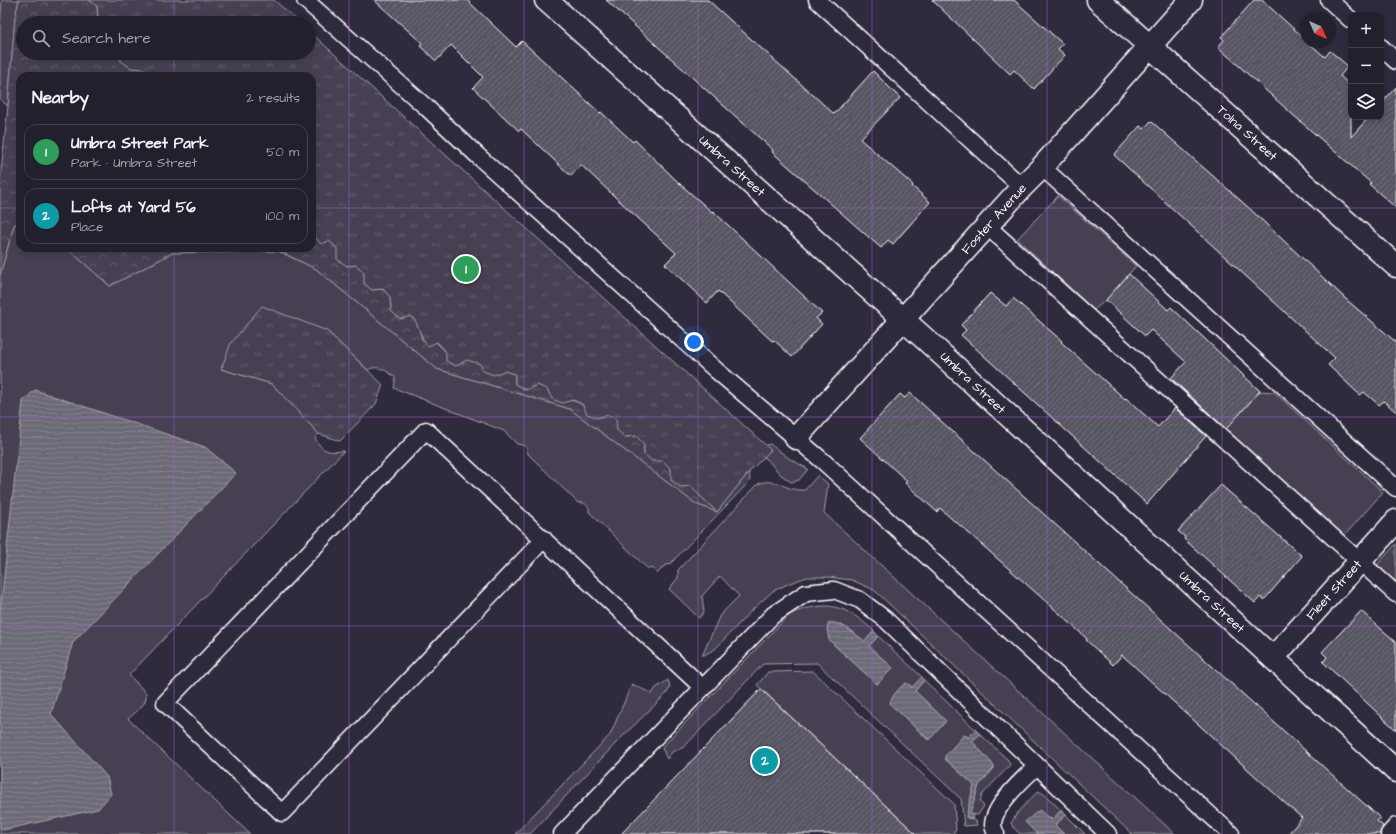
<!DOCTYPE html>
<html lang="en">
<head>
<meta charset="utf-8">
<style>
	body { margin:0; font-family:"Architects Daughter",sans-serif; background:#2f2d3a; color:#f1f3f6 }
	.controls { position:absolute; right:12px; top:12px; display:grid; overflow:hidden; border-radius:8px; box-shadow:0 2px 6px #0003 }
	.controls button { width:36px; height:36px; display:grid; place-items:center; padding:0; border:0; border-bottom:1px solid #403e4a; background:#23202e; color:#f1f3f6; font:20px sans-serif }
	.compass { position:absolute; left:1300px; top:12px; width:36px; height:36px; border-radius:50%; background:#23202e; box-shadow:0 2px 6px #0003; rotate:135deg }
	.you { position:absolute; left:694px; top:342px; width:14px; height:14px; margin:-10px; border:3px solid #fff; border-radius:50%; background:#1a73e8; box-shadow:0 0 0 6px #1a73e833 }
	.badge { display:grid; place-items:center; width:26px; height:26px; border-radius:50%; background:#bca0f2; color:#fff; font-size:13px; font-weight:700 }
	.pin { position:absolute; translate:-50% -50%; border:2px solid #fff; box-shadow:0 1px 4px #0006 }
	.list { margin:0; padding:0; list-style:none }
	h2 { display:flex; justify-content:space-between; align-items:center; height:52px; margin:0; padding:0 16px; font-size:17px }
	h2 small { font-size:13px; font-weight:400; color:#a3a3aa }
	.list li { display:grid; grid-template-columns:26px 1fr auto; gap:12px; align-items:center; box-sizing:border-box; height:56px; margin:0 8px 8px; padding:0 8px; border:1px solid #403e4a; border-radius:12px }
	.list b { display:block; font-size:15px; white-space:nowrap }
	.list p { margin:0; font-size:13px; white-space:nowrap; color:#a3a3aa }
	.list em { font-size:13px; font-style:normal; color:#a3a3aa }
	.icon { flex:none; width:22px; height:22px; fill:none; stroke:currentColor; stroke-width:2; stroke-linecap:round; stroke-linejoin:round }
	.map { position:relative; flex:none; width:1396px; height:834px; overflow:hidden }
	.search { position:absolute; background:#23202e; box-shadow:0 2px 6px #0003; left:16px; top:16px; width:300px; height:44px; display:flex; align-items:center; gap:10px; box-sizing:border-box; padding:0 14px; border-radius:22px; color:#a3a3aa; font-size:15px }
	.panel { position:absolute; background:#23202e; box-shadow:0 2px 6px #0003; left:16px; top:72px; width:300px; height:180px; border-radius:12px }
	.map>svg:first-child { display:block }
	.green { fill:#464152; stroke:#a2a0a8 }
	.forest { fill:url(#forest-crowns); stroke:#a2a0a8 }
	.park { fill:url(#park-tufts); stroke:#a2a0a8 }
	.water { fill:url(#water-rules); stroke:#a7a6ad }
	.building { fill:url(#building-hatch); stroke:#fff }
	.lines { fill:none; stroke-linecap:round; stroke-linejoin:round }
	.lane-casing { stroke:#fff; stroke-width:19 }
	.street-casing { stroke:#fff; stroke-width:25 }
	.lane { stroke:#2f2a3d; stroke-width:16 }
	.street { stroke:#2f2a3d; stroke-width:22 }
	.grid { fill:none; stroke:#9c61cf; stroke-width:1; stroke-opacity:0.55 }
	.labels { text-anchor:middle; dominant-baseline:central; stroke-width:4; stroke-linejoin:round; paint-order:stroke }
	.street-label { font-size:13px; fill:#fff; stroke:#2f2a3d }
</style>
</head>
<body>
<div class="map">
<svg width="1396" height="834" viewBox="0 0 1396 834">
	<defs>
		<pattern id="forest-crowns" width="20" height="18" patternUnits="userSpaceOnUse"><rect width="20" height="18" fill="#464152"/><path d="M2 6a3 3 0 1 1 6 0M12 15a3 3 0 1 1 6 0" fill="none" stroke="#625e6c"/></pattern>
		<pattern id="park-tufts" width="24" height="20" patternUnits="userSpaceOnUse"><rect width="24" height="20" fill="#464152"/><path d="M3 7l-1-3M5 7V3M7 7l1-3M15 17l-1-3M17 17v-4M19 17l1-3" fill="none" stroke="#625e6c"/></pattern>
		<pattern id="water-rules" width="6" height="5" patternUnits="userSpaceOnUse"><rect width="6" height="5" fill="#6d6a77"/><path d="M0 2.5h6" fill="none" stroke="#83808b"/></pattern>
		<pattern id="building-hatch" width="6" height="6" patternUnits="userSpaceOnUse"><rect width="6" height="6" fill="#595564"/><path d="M-1 1l2-2M0 6l6-6M5 7l2-2" fill="none" stroke="#726e7b"/></pattern>
	</defs>
	<rect width="100%" height="100%" fill="#2f2a3d"/>
	<filter id="ink" filterUnits="userSpaceOnUse"><feTurbulence type="fractalNoise" baseFrequency=".025" numOctaves="2"/><feDisplacementMap in="SourceGraphic" scale="8" xChannelSelector="R" yChannelSelector="G"/><feConvolveMatrix kernelMatrix="1 2 1 2 8 2 1 2 1" color-interpolation-filters="sRGB"/></filter>
	<g filter="url(#ink)">
		<g class="green">
			<polygon points="2,0 19,0 15,17 8,106 0,100 0,28"/>
			<polygon points="1058,196 1136,266 1106,300 1094,310 1017,239"/>
			<path d="M 20,221 L 20,248 L 67,248 L 110,286 L 172,253 L 278,251 L 316,269 L 437,369 L 570,409 L 696,504 L 717,512 L 749,472 L 750,481 L 670,564 L 664,566 L 657,574 L 654,569 L 647,568 L 589,512 L 589,508 C 586,504 584,502 578,503 L 528,454 L 527,447 L 522,445 L 517,444 L 504,431 L 394,388 L 395,382 L 395,377 C 387,371 377,364 368,370 L 327,331 L 221,369 L 272,384 L 319,434 L 315,438 C 323,453 329,452 344,451 L 129,675 L 146,693 C 148,705 135,712 128,719 L 250,834 L 0,834 L 0,275 L 14,225 Z"/>
			<polygon points="1260,391 1274,392 1383,492 1344,536 1226,429"/>
			<polygon points="770,444 790,459 808,469 799,480 791,482 780,474 767,459 757,453 766,445"/>
			<path d="M 818,475 L 828,484 L 824,513 L 1175,834 L 1132,834 L 888,603 L 874,590 L 852,580 L 828,577 L 807,577 L 790,583 L 773,591 L 753,609 L 715,649 L 702,656 L 720,615 L 739,596 L 720,576 L 702,596 L 704,612 L 699,618 L 669,589 L 678,578 L 678,570 L 758,484 C 776,476 786,492 805,490 Z"/>
			<polygon points="1396,544 1396,582 1377,565"/>
			<path d="M 824,606 C 845,606 859,618 874,631 L 865,642 C 856,634 842,622 829,623 L 827,630 L 834,645 L 877,684 L 879,683 L 869,646 L 878,636 L 922,677 L 912,687 L 907,683 L 902,686 L 890,703 L 928,740 L 946,721 L 915,691 L 924,680 L 976,730 L 945,759 L 974,785 L 966,817 L 976,821 L 977,825 L 964,826 L 961,799 L 817,663 L 763,664 L 684,747 L 672,752 L 667,759 L 662,748 L 663,746 L 788,616 C 799,609 811,607 824,606 Z"/>
			<polygon points="813,671 954,804 956,830 952,834 916,834 757,685 768,672"/>
			<polygon points="668,680 670,687 667,693 618,741 530,834 515,834 610,735 632,684 652,694 656,688"/>
			<polygon points="980,734 1008,760 1010,765 982,795 980,802 984,806 978,815 970,814 979,785 994,768 994,766 972,741"/>
			<polygon points="1038,791 1044,794 1061,810 1053,819 1048,818 1025,822 1037,834 1020,834 1014,828 1011,823 1018,812"/>
			<polygon points="1066,815 1085,834 1064,834 1055,825"/>
		</g>
		<g class="forest">
			<polygon points="19,0 89,0 97,6 98,18 93,23 23,23 23,53 120,53 121,61 144,69 151,76 20,76 20,221 14,225 0,275 0,181 8,106 15,17"/>
			<path d="M 312,226 L 337,248 L 347,266 L 356,265 L 365,272 L 372,290 L 383,289 L 390,297 L 391,311 L 400,319 L 410,316 L 417,322 L 422,340 L 436,342 L 446,352 L 480,364 L 515,374 L 515,384 L 526,390 L 537,385 L 548,389 L 552,399 C 578,400 578,400 597,418 L 607,415 L 616,419 L 625,437 L 636,436 L 644,444 L 644,454 L 663,461 L 671,469 L 672,480 L 680,487 L 690,486 L 717,512 L 696,504 L 570,409 L 437,369 L 316,269 L 279,251 L 172,253 L 110,286 L 67,248 L 312,248 Z"/>
		</g>
		<g class="park">
			<polygon points="89,0 274,0 300,23 93,23 98,18 97,6"/>
			<path d="M 309,31 L 771,450 L 749,472 L 717,512 L 690,486 L 680,487 L 671,480 L 671,469 L 663,461 L 652,461 L 644,454 L 644,444 L 636,436 L 625,437 L 617,430 L 616,419 L 607,415 L 597,418 L 587,414 L 582,404 L 573,400 L 562,403 L 552,399 L 547,389 L 537,385 L 526,390 L 515,384 L 515,374 L 504,371 L 494,375 L 483,371 L 480,364 L 467,360 L 456,366 L 446,361 L 446,352 L 437,342 L 428,346 C 419,337 420,324 411,316 L 400,319 L 391,311 L 390,297 L 383,289 L 372,290 L 364,284 L 364,272 L 356,265 L 347,266 L 337,259 L 337,248 L 329,241 L 321,244 L 315,237 L 312,226 L 312,76 L 151,76 L 144,69 L 131,68 L 121,61 L 120,53 L 309,53 Z"/>
			<polygon points="262,306 327,331 383,385 376,404 340,441 319,434 272,384 221,369 231,343"/>
		</g>
		<g class="water">
			<polygon points="35,390 205,447 236,473 73,642 51,714 107,777 111,794 98,809 3,830 0,828 0,613 23,401"/>
			<path d="M 829,623 C 841,621 856,635 865,641 L 874,631 L 878,636 L 869,646 L 893,668 L 877,684 L 829,640 L 827,629 Z"/>
			<path d="M 922,677 L 924,680 L 915,691 L 946,721 L 929,740 L 890,704 C 891,696 900,687 906,683 L 912,687 Z"/>
			<polygon points="976,730 980,734 972,741 994,766 994,768 979,785 970,814 973,815 972,820 966,817 974,785 945,759 945,756 964,735 969,737"/>
			<polygon points="1039,810 1050,819 1053,819 1061,810 1066,815 1055,825 1064,834 1037,834 1025,822"/>
		</g>
		<g class="building">
			<polygon points="374,0 467,0 516,47 522,41 600,113 601,112 633,142 635,140 680,184 712,212 713,211 822,313 816,318 822,324 792,357 774,340 772,341 718,291 707,303 665,264 676,253 613,195 581,165 571,176 521,129 519,131 473,88 483,77 451,45 436,61 420,46 422,43"/>
			<polygon points="606,0 708,0 834,114 873,71 900,98 860,139 913,185 912,186 930,202 893,244 888,240 881,248 772,152 773,150"/>
			<polygon points="932,0 1014,0 1063,44 1058,49 1065,55 1034,89 1014,70 1010,74"/>
			<polygon points="1254,0 1262,0 1306,40 1306,42 1308,42 1325,57 1330,51 1348,66 1340,76 1351,86 1351,137 1369,117 1381,117 1381,104 1396,87 1396,208 1369,184 1371,183 1292,114 1218,47 1224,40 1221,37"/>
			<polygon points="1151,121 1249,208 1348,301 1396,342 1396,412 1384,401 1379,405 1364,392 1360,395 1328,365 1335,358 1114,155 1140,126 1144,129"/>
			<polygon points="1129,274 1168,310 1171,307 1260,391 1226,429 1171,378 1186,362 1151,330 1145,336 1106,300"/>
			<polygon points="990,293 1006,306 1013,298 1062,341 1061,342 1125,399 1126,398 1158,427 1175,408 1206,436 1147,504 961,335 966,330 961,325"/>
			<polygon points="910,393 1380,818 1377,821 1383,826 1380,834 1288,834 1302,818 1286,804 1122,655 1113,665 1086,640 1087,639 1069,622 955,521 954,521 940,508 937,512 905,483 907,481 860,438 900,394 905,398"/>
			<polygon points="1221,485 1302,556 1264,600 1260,597 1255,603 1184,539 1185,537 1178,531"/>
			<polygon points="1361,611 1396,642 1396,730 1323,662 1327,657 1322,652"/>
			<polygon points="761,689 916,834 621,834"/>
		</g>
		<g class="lines">
			<g class="lane-casing">
				<g id="lane">
					<polyline points="305,0 426,107 478,156 717,371 824,462 1231,834"/>
					<polyline points="817,0 1022,187"/>
					<polyline points="1329,0 1351,20"/>
					<polyline points="1381,47 1396,61"/>
					<polyline points="1042,167 1396,488"/>
					<polyline points="987,226 1396,594"/>
					<polyline points="544,539 282,813 165,703 426,430 703,688"/>
					<polyline points="562,834 773,615 806,593 834,590 860,600 885,619 1108,834"/>
					<path d="M 996,834 C 995,831 993,828 993,825 C 993,806 1024,778 1037,766"/>
					<polyline points="1389,834 1396,826"/>
				</g>
			</g>
			<g class="street-casing">
				<g id="street">
					<polyline points="546,0 925,339 1396,771"/>
					<polyline points="1098,0 1396,266"/>
					<polyline points="796,438 1022,187 1042,167 1191,0"/>
					<polyline points="1273,658 1396,521"/>
				</g>
			</g>
			<use href="#lane" class="lane"/>
			<use href="#street" class="street"/>
		</g>
	</g>
	<path class="grid" d="M 174,0 L 174,23M 349,0 L 349,834M 524,0 L 524,834M 698,0 L 698,834M 872,0 L 872,834M 1047,0 L 1047,834M 1222,0 L 1222,834M 174,53 L 174,76M 0,208 L 20,208M 312,208 L 1396,208M 174,248 L 174,834M 0,417 L 1396,417M 0,626 L 1396,626"/>
	<g class="labels">
		<g class="street-label">
			<text transform="translate(1247 133) rotate(42)">Tolna Street</text>
			<text transform="translate(732 166) rotate(42)">Umbra Street</text>
			<text transform="translate(994 219) rotate(-48)">Foster Avenue</text>
			<text transform="translate(973 383) rotate(43)">Umbra Street</text>
			<text transform="translate(1334 590) rotate(-48)">Fleet Street</text>
			<text transform="translate(1212 602) rotate(43)">Umbra Street</text>
		</g>
	</g>
</svg>
<div class="controls">
<button>+</button>
<button>−</button>
<button><svg class="icon" aria-label="layers" viewBox="0 0 24 24"><path d="M12 4l9 5-9 5-9-5zM3 14l9 5 9-5"/></svg></button>
</div>
<svg class="compass" viewBox="-18 -18 36 36"><path d="M0-13l5 13h-10z" fill="#e53935"/><path d="M0 13l5-13h-10z" fill="#a3a3aa"/></svg>
<div class="you"></div>
<div class="pin badge" style="left:466px;top:269px;background:#2e9e5b">1</div>
<div class="pin badge" style="left:765px;top:761px;background:#0f9aa8">2</div>
<div class="search"><svg class="icon" aria-label="search" viewBox="0 0 24 24"><circle cx="10" cy="10" r="6"/><path d="M15 15l6 6"/></svg>Search here</div>
<section class="panel">
<h2>Nearby<small>2 results</small></h2>
<ul class="list">
<li><span class="badge" style="background:#2e9e5b">1</span><div><b>Umbra Street Park</b><p>Park · Umbra Street</p></div><em>50 m</em></li>
<li><span class="badge" style="background:#0f9aa8">2</span><div><b>Lofts at Yard 56</b><p>Place</p></div><em>100 m</em></li>
</ul>
</section>
</div>
</body>
</html>
